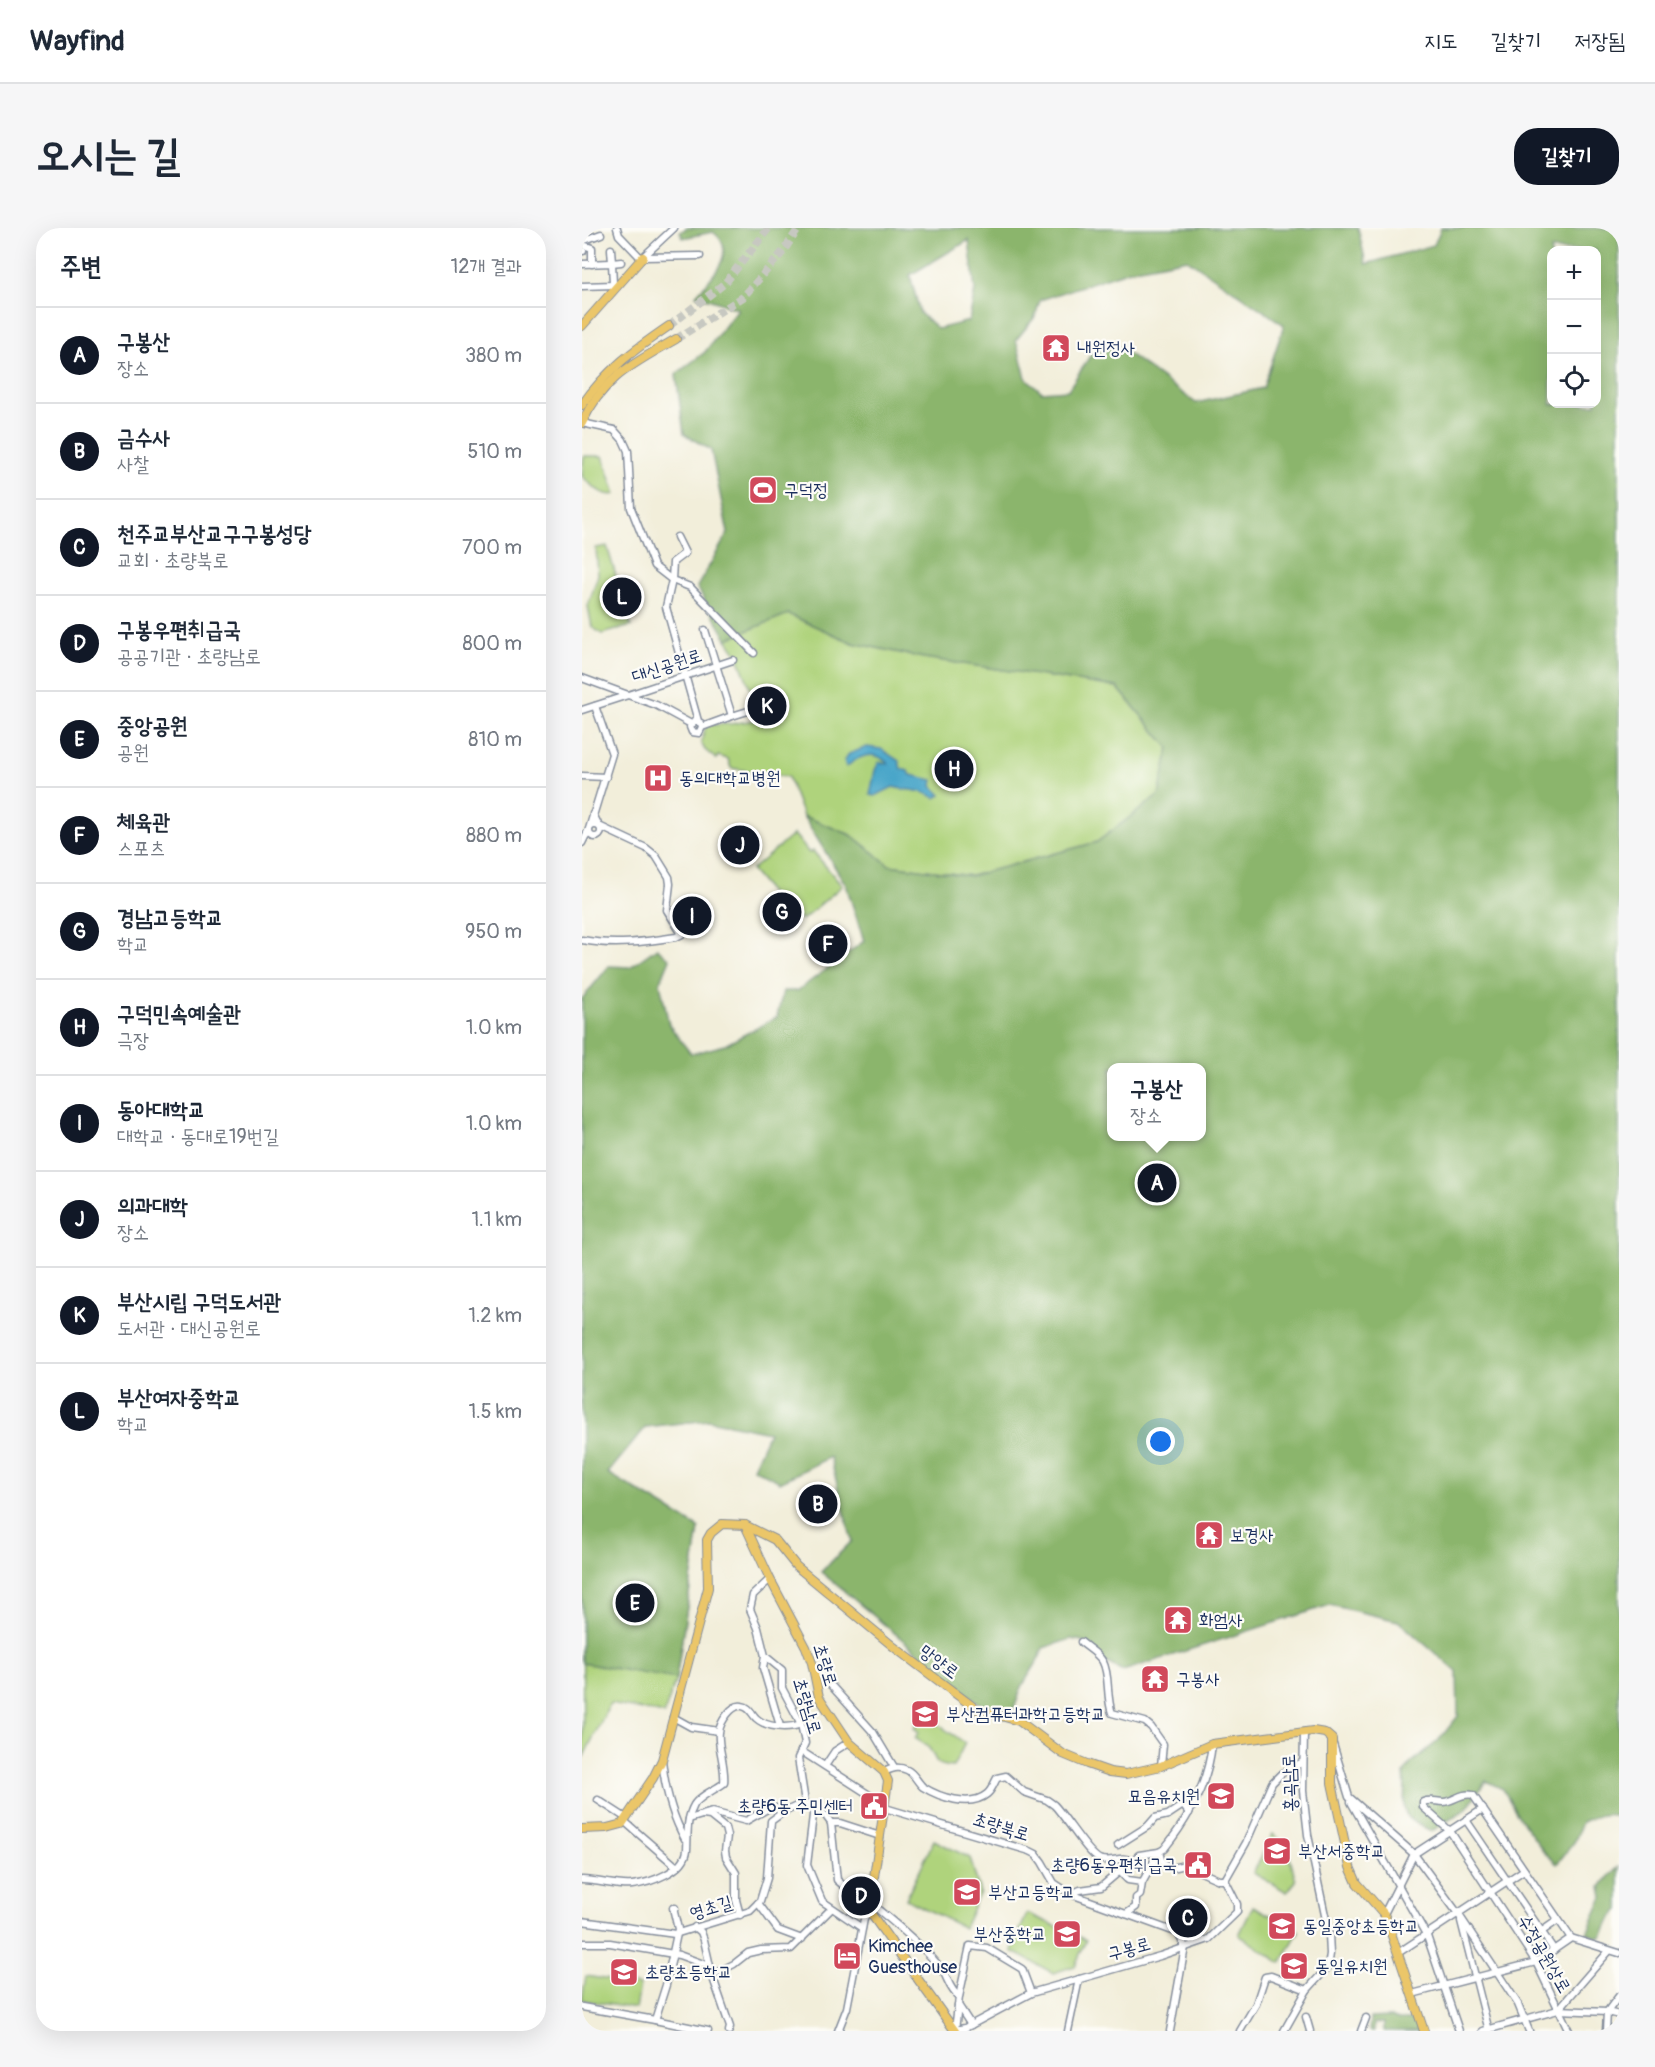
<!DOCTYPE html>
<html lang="ko">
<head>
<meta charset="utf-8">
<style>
	body { margin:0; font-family:Pangolin,"Poor Story",sans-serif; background:#f6f6f7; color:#1f2937 }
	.controls { position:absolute; right:18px; top:18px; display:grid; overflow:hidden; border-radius:12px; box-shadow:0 6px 24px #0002 }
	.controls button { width:54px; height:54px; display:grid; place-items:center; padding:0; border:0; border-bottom:2px solid #e0e1e3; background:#fff; color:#1f2937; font:30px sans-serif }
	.you { position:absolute; left:579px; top:1214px; width:21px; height:21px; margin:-15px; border:4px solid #fff; border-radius:50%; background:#1a73e8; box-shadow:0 0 0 9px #1a73e833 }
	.badge { display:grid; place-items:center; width:39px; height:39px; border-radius:50%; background:#111827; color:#fff; font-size:20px; font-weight:700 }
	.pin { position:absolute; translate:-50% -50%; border:3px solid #fff; box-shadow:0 2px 6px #0006 }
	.popup { position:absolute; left:525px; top:835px; width:99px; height:78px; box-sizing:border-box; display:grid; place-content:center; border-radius:12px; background:#fff; filter:drop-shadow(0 2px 4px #0005); font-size:20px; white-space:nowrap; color:#747a83 }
	.popup b { font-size:22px; color:#1f2937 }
	.popup::after { content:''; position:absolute; left:50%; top:100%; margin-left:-12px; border:12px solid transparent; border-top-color:#fff }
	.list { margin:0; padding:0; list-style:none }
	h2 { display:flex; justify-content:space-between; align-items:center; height:78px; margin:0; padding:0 24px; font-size:26px }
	h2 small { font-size:20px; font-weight:400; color:#747a83 }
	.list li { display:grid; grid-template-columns:39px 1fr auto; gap:18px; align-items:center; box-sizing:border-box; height:96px; padding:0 24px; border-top:2px solid #e0e1e3 }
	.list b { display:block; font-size:22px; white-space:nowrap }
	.list p { margin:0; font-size:20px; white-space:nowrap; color:#747a83 }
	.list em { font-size:20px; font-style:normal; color:#747a83 }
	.icon { flex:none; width:33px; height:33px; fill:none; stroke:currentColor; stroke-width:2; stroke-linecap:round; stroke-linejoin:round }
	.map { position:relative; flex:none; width:1037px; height:1803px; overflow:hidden; border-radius:24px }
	header { display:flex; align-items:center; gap:36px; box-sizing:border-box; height:84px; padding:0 30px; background:#fff; border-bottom:2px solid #e0e1e3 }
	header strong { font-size:28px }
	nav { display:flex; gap:33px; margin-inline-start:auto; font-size:21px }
	.intro { display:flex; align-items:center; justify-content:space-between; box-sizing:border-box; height:144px; padding:0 36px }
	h1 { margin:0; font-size:42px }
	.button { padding:15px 27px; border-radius:24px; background:#111827; color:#fff; font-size:21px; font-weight:700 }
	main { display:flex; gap:36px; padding:0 36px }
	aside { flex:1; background:#fff; border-radius:24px; box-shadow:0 6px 24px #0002 }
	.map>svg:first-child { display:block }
	.green { fill:#afd37c; stroke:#65816d; stroke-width:1.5 }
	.forest { fill:#8bb56c; stroke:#537265; stroke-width:1.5; fill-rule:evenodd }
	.water { fill:#4aa6c9; stroke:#326a94; stroke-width:1.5 }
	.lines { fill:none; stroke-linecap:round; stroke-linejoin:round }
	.major-tunnel { stroke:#c7c8c1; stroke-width:8; stroke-dasharray:8 4; stroke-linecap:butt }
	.minor-casing { stroke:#868e9c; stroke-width:9 }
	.major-casing { stroke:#868e9c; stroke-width:10 }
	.minor { stroke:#fff; stroke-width:6 }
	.major { stroke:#ebc669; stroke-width:8 }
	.labels { text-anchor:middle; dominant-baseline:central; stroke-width:4.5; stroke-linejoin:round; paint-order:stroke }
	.poi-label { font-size:18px; fill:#1b2f5e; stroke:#fdfcf7; text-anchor:start }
	.street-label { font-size:18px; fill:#1b2f5e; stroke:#fdfcf7 }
</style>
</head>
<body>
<header>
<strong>Wayfind</strong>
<nav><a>지도</a><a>길찾기</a><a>저장됨</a></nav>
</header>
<div class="intro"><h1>오시는 길</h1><a class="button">길찾기</a></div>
<main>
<aside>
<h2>주변<small>12개 결과</small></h2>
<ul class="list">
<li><span class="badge">A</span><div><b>구봉산</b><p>장소</p></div><em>380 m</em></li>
<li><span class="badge">B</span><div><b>금수사</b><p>사찰</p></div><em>510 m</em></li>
<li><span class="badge">C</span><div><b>천주교부산교구구봉성당</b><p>교회 · 초량북로</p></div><em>700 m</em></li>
<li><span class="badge">D</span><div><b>구봉우편취급국</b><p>공공기관 · 초량남로</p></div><em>800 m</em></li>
<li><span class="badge">E</span><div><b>중앙공원</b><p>공원</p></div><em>810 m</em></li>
<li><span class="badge">F</span><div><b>체육관</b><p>스포츠</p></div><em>880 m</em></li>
<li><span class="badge">G</span><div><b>경남고등학교</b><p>학교</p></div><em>950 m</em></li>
<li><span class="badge">H</span><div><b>구덕민속예술관</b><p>극장</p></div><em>1.0 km</em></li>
<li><span class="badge">I</span><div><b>동아대학교</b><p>대학교 · 동대로19번길</p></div><em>1.0 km</em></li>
<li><span class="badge">J</span><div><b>의과대학</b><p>장소</p></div><em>1.1 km</em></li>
<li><span class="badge">K</span><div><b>부산시립 구덕도서관</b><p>도서관 · 대신공원로</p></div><em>1.2 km</em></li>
<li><span class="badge">L</span><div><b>부산여자중학교</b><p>학교</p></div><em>1.5 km</em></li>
</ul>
</aside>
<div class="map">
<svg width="1037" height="1803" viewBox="0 0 1037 1803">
	<rect width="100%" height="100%" fill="#fdfcf7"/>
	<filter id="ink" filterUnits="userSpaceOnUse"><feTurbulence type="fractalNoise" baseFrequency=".0167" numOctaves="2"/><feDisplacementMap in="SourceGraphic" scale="12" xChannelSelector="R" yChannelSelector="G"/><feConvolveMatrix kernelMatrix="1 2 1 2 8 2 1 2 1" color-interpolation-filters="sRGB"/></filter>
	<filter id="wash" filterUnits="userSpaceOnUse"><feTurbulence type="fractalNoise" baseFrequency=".008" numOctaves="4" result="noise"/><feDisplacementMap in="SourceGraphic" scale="24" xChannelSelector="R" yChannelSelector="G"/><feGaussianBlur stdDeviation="1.35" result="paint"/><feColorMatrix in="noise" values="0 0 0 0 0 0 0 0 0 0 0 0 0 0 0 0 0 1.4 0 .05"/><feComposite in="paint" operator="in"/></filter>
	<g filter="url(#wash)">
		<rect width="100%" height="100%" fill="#f2eeda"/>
		<g class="green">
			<path d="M 2,228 L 21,228 L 34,266 C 21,270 9,257 0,248 Z"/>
			<polygon points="25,318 49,398 20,406 10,399 6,378 16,347 14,320"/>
			<polygon points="206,386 271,415 342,430 535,459 587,520 578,567 515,614 389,648 307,637 269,607 221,588 206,549 149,540 146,531 136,528 134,531 123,522 119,515 124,497 148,496 180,491 154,424 145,411"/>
			<polygon points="212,606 227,625 231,623 260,658 220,692 217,689 212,694 169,642"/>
			<polygon points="0,1233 117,1300 94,1451 82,1486 28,1476 1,1530"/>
			<path d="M 341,1486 L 383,1515 L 371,1539 C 348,1537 356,1530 346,1519 C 342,1515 337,1513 333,1510 L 337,1504 L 332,1500 Z"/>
			<polygon points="691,1606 704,1616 714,1653 705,1664 671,1645"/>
			<polygon points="352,1612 388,1630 398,1664 382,1700 324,1671"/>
			<polygon points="671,1678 717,1703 699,1735 657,1707"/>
			<polygon points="445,1685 504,1712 493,1738 471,1745 430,1723"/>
			<polygon points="4,1748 58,1757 54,1781 0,1772"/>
		</g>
		<g class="forest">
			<path d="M 105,0 L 776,0 L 784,36 L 852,17 L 859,0 L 1037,0 L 1037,1589 C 1025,1583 1011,1589 1000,1594 L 993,1613 L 975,1636 L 963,1625 L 938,1591 L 921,1561 L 904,1553 L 884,1581 L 850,1603 C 810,1586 826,1581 822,1545 L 829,1535 L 856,1513 L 876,1488 L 875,1444 L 816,1393 L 748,1377 L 541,1443 L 521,1433 L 500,1413 L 489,1411 L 461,1420 C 457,1436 447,1444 440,1459 C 434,1470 437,1475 428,1485 L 398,1476 L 239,1344 L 270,1313 L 248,1229 L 198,1254 L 171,1240 L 187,1204 L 127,1192 L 64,1199 L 26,1245 L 117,1300 L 94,1451 L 0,1435 L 0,771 L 27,738 L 48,739 L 75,720 L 88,731 L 78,755 L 87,797 L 109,826 L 143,817 L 195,789 L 201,763 L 215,763 L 282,713 L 264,657 L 221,588 L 269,607 L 307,637 L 389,648 L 515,614 L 577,567 L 587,520 L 535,459 L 342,430 L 271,415 L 206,386 L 145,411 L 115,359 L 146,305 L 129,222 L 102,206 L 94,146 L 123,124 L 156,81 L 114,67 C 128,51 158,24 131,4 L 101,10 L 98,4 ZM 387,12 L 393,62 L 387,93 L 356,101 L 338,85 L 328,47 ZM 969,22 L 1014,22 L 1014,176 L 969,176 ZM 605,31 L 702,97 L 681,160 L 614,175 L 537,119 L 510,125 L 486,162 L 460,164 L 444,150 L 434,112 L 453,89 L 458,72 L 548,42 ZM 530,840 L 620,840 L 620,908 L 530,908 Z"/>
			<polygon points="1037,1639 1037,1682 1029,1690 1020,1709 1014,1709 1005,1705 1021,1669 1019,1659 1028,1647"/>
			<polygon points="808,1789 817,1792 834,1792 838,1803 802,1803 802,1795 792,1795 792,1803 787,1803 788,1790"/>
		</g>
		<path class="water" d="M 285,519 L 299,521 L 317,533 L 319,541 L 326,543 L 329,547 L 351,552 L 350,558 L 359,567 L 353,570 C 341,561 325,563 311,559 L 293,568 L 288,567 L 293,542 L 297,534 L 306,536 C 293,521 277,528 264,539 L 262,532 L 267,526 Z"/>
	</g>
	<g filter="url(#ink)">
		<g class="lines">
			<g class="major-tunnel">
				<polyline points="87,98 143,55 187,0"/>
				<polyline points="94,111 161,69 200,25 217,0"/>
			</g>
			<g class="minor-casing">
				<g id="minor">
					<polyline points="35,0 37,7 60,31"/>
					<polyline points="0,13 19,6"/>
					<polyline points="4,18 10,20 10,36"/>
					<polyline points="29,21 30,35 39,34"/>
					<polyline points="0,23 1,23"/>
					<polyline points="62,28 92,0"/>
					<polyline points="61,29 118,28"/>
					<polyline points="0,36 30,35 31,56"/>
					<polyline points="0,58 32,57"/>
					<polyline points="0,195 32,202 41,212 46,223 49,280 72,338 90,352 84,379 116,493"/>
					<polyline points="95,309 103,325 91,334 90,352 108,359 172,425"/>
					<polyline points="123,402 150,488 169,482"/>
					<polyline points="0,450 46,467 151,432"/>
					<polyline points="0,482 46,467 74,477 109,496"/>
					<polyline points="120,499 119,495 113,493 108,499 110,504 117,505 120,499 150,488"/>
					<polyline points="0,548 24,549"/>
					<circle cx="13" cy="603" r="6"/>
					<polyline points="0,615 7,601 30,526 13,478"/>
					<path d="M 0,712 C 32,718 62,714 94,709 L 100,706 L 85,682 L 88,656 L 87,649 L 74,628 L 64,620 L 17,598 L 11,586"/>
					<polyline points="188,1351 171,1367 168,1381 176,1400 183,1428 200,1442 200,1460 219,1496 223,1515 216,1530 223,1574 243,1587 249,1595 255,1652 262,1658 287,1671"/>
					<path d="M 499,1414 C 506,1420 517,1426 521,1434 C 528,1447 524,1469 530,1485 L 563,1494 L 569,1499 L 581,1516 L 579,1538"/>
					<polyline points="183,1428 181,1440 198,1498"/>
					<polyline points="232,1443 237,1444 291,1504 312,1539"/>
					<polyline points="91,1489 109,1499 137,1503"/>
					<polyline points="751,1516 767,1569 832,1626 877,1687 936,1776 947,1803"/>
					<polyline points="219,1523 303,1577"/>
					<path d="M 80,1532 C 83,1560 89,1586 103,1611"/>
					<polyline points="243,1538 253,1523 267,1514"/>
					<path d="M 302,1544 C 310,1540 316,1538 325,1542 C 332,1545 335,1554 341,1559 C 357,1569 388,1580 405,1566 C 410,1562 412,1555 415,1550 L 424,1548 L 442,1564 L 465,1572 L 472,1577 C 483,1588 506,1626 517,1631 C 528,1636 539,1627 549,1633"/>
					<polyline points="16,1572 44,1590"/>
					<polyline points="769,1574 845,1708 877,1803"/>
					<polyline points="232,1579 225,1637 240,1673 280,1700"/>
					<polyline points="303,1580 448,1623 454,1626 460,1634 472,1655 489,1666 596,1705 603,1719 588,1803"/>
					<polyline points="121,1587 128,1588 143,1600 145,1608 143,1623 144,1629 154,1645 154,1672 158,1687"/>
					<polyline points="107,1591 130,1584 164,1593 187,1580 194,1580 200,1585"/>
					<polyline points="884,1592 972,1722"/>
					<polyline points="42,1593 95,1639"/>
					<polyline points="249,1595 258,1595 298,1608"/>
					<polyline points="536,1617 566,1598 573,1590 586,1587 601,1577 607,1585"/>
					<polyline points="577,1624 580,1634 590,1640 603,1637 637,1652 643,1652"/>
					<polyline points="537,1643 546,1652 560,1654"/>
					<path d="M 0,1652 C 16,1652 37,1659 50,1657 C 68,1655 103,1643 105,1622 C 106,1606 104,1591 112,1577 C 117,1568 133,1562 142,1555 C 144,1538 135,1518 137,1504 C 138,1494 150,1476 160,1478 C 168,1479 169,1485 174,1490 C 185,1500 206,1501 219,1496"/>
					<path d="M 489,1666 L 498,1662 L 519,1659 L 557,1627 L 577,1624 L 582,1621 C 607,1590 626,1556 630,1516"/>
					<path d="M 287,1674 C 311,1694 337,1714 357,1738 C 367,1749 365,1759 377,1769"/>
					<polyline points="176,1675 196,1702 220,1711"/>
					<polyline points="544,1686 554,1679 554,1670 558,1667 560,1655 577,1624"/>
					<polyline points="802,1686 832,1626 901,1581"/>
					<polyline points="0,1693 93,1706 168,1683 178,1673 185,1650 189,1593 200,1585 223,1574"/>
					<polyline points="879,1693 907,1803"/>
					<polyline points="113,1699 119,1704 122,1712 130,1747 148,1799 147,1803"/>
					<polyline points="959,1704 976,1692"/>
					<polyline points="0,1715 28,1715 97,1727 127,1738"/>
					<polyline points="816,1725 942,1642"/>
					<polyline points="130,1747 152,1736 166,1725 179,1722 209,1721 249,1681"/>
					<polyline points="449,1765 440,1741 405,1720 388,1718 377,1769 373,1802 383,1800 449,1765 578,1728 627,1711 655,1684 655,1676 643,1652 664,1615 690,1555 700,1545 721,1534"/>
					<polyline points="830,1766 954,1734 989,1710"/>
					<polyline points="376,1777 389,1797"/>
					<polyline points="0,1779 73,1792 126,1803"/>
					<polyline points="976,1782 1027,1723"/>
					<polyline points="724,1789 728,1803"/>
					<polyline points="73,1792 84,1757 96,1701 91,1680 93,1680"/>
					<polyline points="256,1803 265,1780 282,1691 287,1683"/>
					<polyline points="486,1803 497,1751"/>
					<polyline points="658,1803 674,1776 683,1749 689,1748 725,1762"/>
					<polyline points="702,1803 725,1762 746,1739 748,1726 747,1706 726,1607 721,1563 722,1504"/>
					<polyline points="779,1803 784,1790"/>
					<polyline points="901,1803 976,1782 1025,1784 1037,1787"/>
					<path d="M 987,1803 L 954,1734 L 868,1603 L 841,1579 L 841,1574 C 849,1571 854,1574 862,1574 C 872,1573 880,1564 891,1567 L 989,1710 L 1037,1725"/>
					<polyline points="1024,1803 1025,1784 1037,1768"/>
				</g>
			</g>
			<g class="major-casing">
				<g id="major">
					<polyline points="0,98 61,29"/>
					<path d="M 0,177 C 25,141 52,122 87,98"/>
					<path d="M 0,195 C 21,149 53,135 94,111"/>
					<polyline points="163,1297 188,1351 224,1419 230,1435 237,1469 267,1514 302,1544 306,1553 287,1683 373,1803"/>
					<polyline points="0,1601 25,1600 40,1596 71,1550 80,1532 126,1360 125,1312 129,1305 140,1296 163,1297 193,1312 214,1338 312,1419 394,1481 437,1493 481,1526 505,1536 528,1544 544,1546 579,1538 630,1516 731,1503 743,1505 750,1511 750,1555 768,1639 775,1655 802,1686 806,1696 842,1803"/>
				</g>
			</g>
			<use href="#minor" class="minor"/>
			<use href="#major" class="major"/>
		</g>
	</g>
	<defs>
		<g id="temple-square" transform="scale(1.5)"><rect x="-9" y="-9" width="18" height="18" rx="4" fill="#d1495b" stroke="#fdfcf7"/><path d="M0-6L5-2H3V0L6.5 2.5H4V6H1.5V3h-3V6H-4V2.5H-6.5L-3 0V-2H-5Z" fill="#fff"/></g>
		<g id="stadium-square" transform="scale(1.5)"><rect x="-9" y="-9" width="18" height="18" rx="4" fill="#d1495b" stroke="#fdfcf7"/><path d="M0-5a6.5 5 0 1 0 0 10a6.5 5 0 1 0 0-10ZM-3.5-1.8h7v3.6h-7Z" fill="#fff"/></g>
		<g id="hospital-square" transform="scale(1.5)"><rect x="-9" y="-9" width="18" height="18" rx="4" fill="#d1495b" stroke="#fdfcf7"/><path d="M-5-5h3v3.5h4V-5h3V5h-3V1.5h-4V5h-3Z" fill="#fff"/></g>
		<g id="school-square" transform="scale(1.5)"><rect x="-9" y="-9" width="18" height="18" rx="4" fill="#d1495b" stroke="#fdfcf7"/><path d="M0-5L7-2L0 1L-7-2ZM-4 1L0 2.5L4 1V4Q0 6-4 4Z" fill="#fff"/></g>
		<g id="civic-square" transform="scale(1.5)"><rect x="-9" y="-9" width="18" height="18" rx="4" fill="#d1495b" stroke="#fdfcf7"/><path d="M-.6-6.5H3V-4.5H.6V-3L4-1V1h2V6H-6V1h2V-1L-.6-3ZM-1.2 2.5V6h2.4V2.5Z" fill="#fff"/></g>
		<g id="hotel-square" transform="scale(1.5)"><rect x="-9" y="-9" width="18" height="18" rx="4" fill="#d1495b" stroke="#fdfcf7"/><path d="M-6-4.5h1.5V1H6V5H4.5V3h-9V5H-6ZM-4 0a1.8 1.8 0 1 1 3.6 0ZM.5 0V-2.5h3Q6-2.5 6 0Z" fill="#fff"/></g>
	</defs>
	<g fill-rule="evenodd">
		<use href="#temple-square" x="474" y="120"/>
		<use href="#stadium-square" x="181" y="262"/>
		<use href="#hospital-square" x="76" y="550"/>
		<use href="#temple-square" x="627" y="1307"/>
		<use href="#temple-square" x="596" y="1392"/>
		<use href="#temple-square" x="573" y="1451"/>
		<use href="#school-square" x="343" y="1486"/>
		<use href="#school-square" x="639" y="1568"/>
		<use href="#civic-square" x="292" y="1578"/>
		<use href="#school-square" x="695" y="1623"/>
		<use href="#civic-square" x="616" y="1637"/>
		<use href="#school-square" x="385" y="1664"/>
		<use href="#school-square" x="700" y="1698"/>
		<use href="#school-square" x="485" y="1706"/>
		<use href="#hotel-square" x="265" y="1728"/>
		<use href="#school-square" x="712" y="1738"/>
		<use href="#school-square" x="42" y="1744"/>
	</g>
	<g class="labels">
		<g class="poi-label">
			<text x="495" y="120">내원정사</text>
			<text x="202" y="262">구덕정</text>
			<text x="97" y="550">동의대학교병원</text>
			<text x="648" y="1307">보경사</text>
			<text x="617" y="1392">화엄사</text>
			<text x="594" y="1451">구봉사</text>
			<text x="364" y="1486">부산컴퓨터과학고등학교</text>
			<text x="618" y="1568" text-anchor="end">묘음유치원</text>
			<text x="271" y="1578" text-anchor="end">초량6동 주민센터</text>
			<text x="716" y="1623">부산서중학교</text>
			<text x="595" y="1637" text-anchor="end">초량6동우편취급국</text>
			<text x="406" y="1664">부산고등학교</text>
			<text x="721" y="1698">동일중앙초등학교</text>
			<text x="464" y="1706" text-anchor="end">부산중학교</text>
			<text x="286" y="1718">Kimchee<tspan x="286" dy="21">Guesthouse</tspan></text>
			<text x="733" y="1738">동일유치원</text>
			<text x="63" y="1744">초량초등학교</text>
		</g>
		<g class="street-label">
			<text transform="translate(85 438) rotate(-18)">대신공원로</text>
			<text transform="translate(357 1434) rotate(37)">망양로</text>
			<text transform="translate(243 1437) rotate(73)">초량로</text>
			<text transform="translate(225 1478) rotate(73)">초량남로</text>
			<text transform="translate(708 1555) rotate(-92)">홍곡남로</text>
			<text transform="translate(419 1599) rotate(17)">초량북로</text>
			<text transform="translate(129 1680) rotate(-17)">영초길</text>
			<text transform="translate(547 1721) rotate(-15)">구봉로</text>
			<text transform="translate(962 1726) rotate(60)">수정공원상로</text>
		</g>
	</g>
</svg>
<div class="controls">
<button>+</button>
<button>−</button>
<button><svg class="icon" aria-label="locate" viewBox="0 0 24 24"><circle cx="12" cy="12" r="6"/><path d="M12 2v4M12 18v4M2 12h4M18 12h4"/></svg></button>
</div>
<div class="you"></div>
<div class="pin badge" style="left:575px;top:955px">A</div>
<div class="popup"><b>구봉산</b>장소</div>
<div class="pin badge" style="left:236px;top:1276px">B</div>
<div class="pin badge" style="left:606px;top:1690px">C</div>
<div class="pin badge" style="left:279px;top:1668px">D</div>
<div class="pin badge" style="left:53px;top:1375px">E</div>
<div class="pin badge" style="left:246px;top:716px">F</div>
<div class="pin badge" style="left:200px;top:684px">G</div>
<div class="pin badge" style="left:372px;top:541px">H</div>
<div class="pin badge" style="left:110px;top:688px">I</div>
<div class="pin badge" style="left:158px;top:617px">J</div>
<div class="pin badge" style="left:185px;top:478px">K</div>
<div class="pin badge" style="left:40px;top:369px">L</div>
</div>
</main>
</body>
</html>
